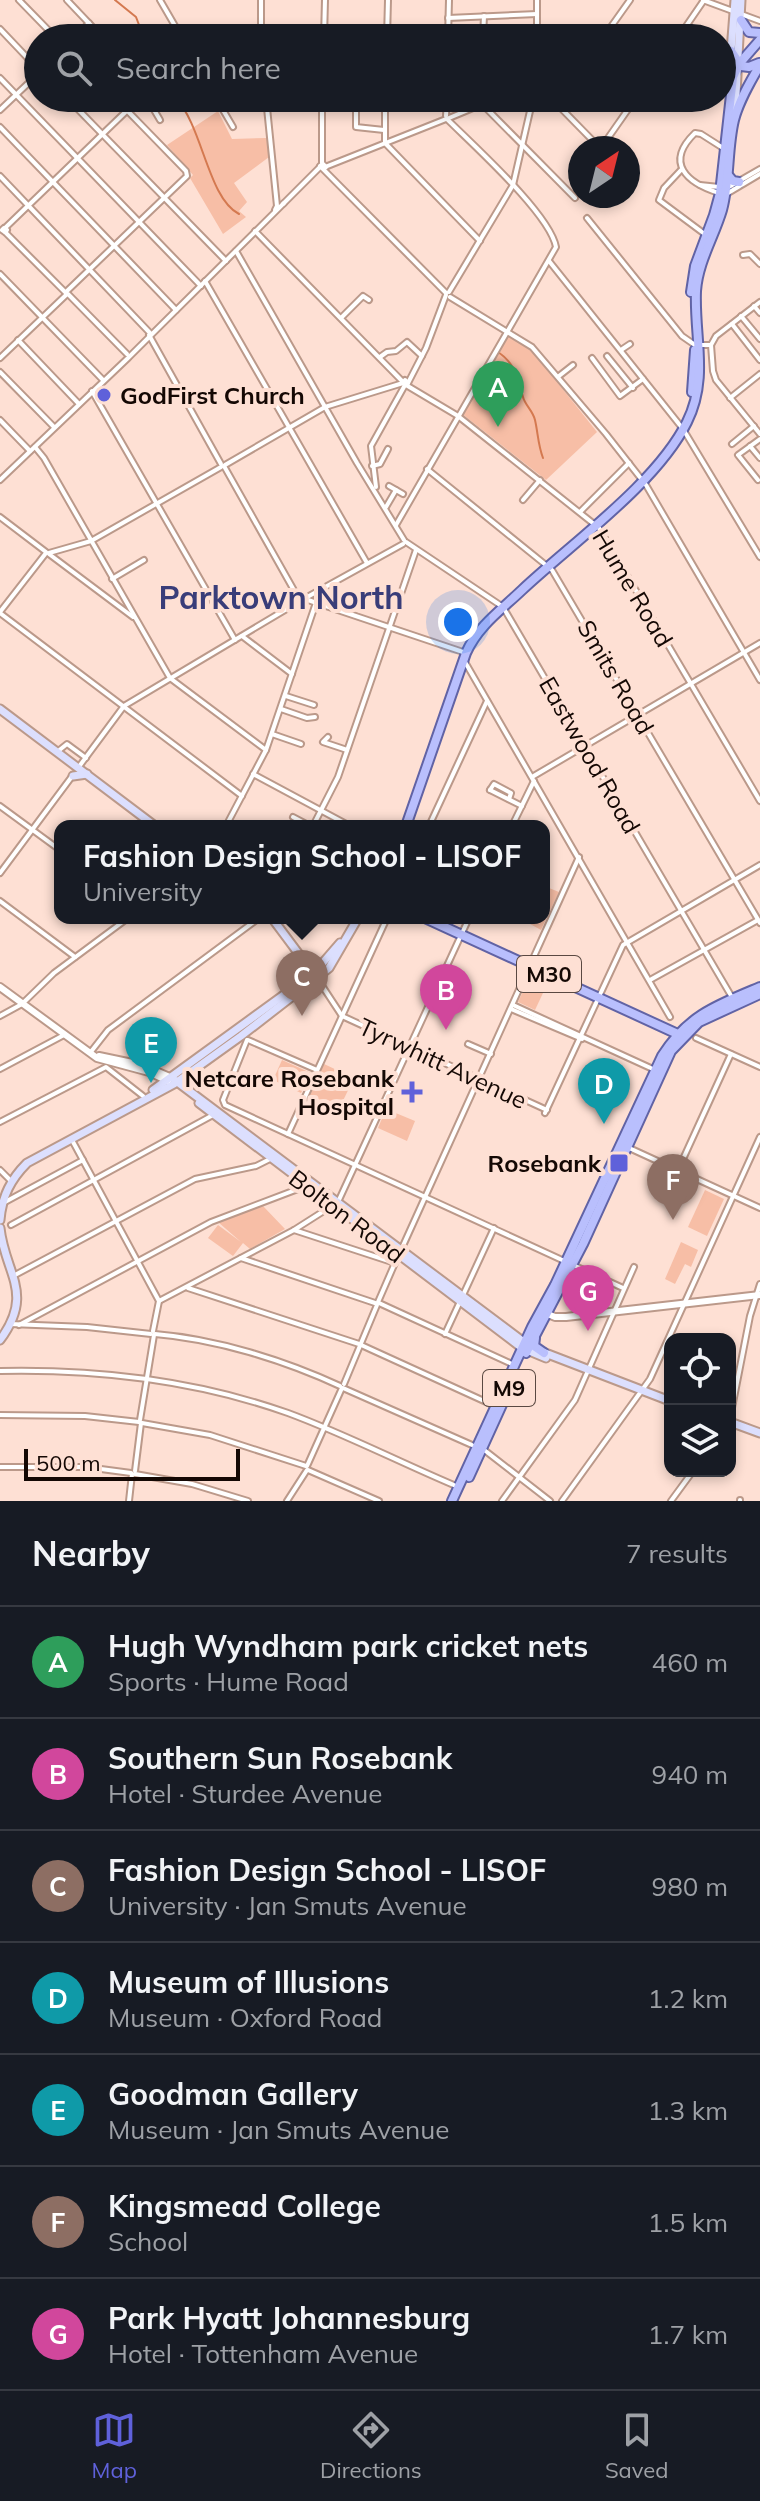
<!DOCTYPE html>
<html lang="en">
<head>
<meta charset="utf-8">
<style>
	body { margin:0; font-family:Mulish,sans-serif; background:#242831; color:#f1f3f6 }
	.controls { position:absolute; right:24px; bottom:24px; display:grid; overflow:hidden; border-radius:16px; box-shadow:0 4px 12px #0003 }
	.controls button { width:72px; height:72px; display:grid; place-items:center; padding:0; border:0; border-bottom:2px solid #363941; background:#171b24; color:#f1f3f6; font:40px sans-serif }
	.compass { position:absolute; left:568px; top:136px; width:72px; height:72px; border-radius:50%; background:#171b24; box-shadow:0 4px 12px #0003; rotate:35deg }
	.scale { position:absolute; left:24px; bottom:20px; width:216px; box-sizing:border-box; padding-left:8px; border:4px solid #140804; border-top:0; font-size:22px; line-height:28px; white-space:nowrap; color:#140804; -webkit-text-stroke:6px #fee0d4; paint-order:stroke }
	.you { position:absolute; left:458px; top:622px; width:28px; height:28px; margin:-20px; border:6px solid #fff; border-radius:50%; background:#1a73e8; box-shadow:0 0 0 12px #1a73e833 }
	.badge { display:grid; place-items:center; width:52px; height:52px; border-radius:50%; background:#5f61da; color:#fff; font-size:26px; font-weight:700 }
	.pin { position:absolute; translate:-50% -66px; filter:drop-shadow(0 2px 4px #0008) }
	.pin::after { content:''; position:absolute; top:42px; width:28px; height:24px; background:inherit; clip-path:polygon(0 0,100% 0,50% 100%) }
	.popup { position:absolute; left:54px; top:820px; width:496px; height:104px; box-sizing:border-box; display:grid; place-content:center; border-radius:16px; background:#171b24; filter:drop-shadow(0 2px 6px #0005); font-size:26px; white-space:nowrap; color:#9ea1a6 }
	.popup b { font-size:30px; color:#f1f3f6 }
	.popup::after { content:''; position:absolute; left:50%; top:100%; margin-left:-16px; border:16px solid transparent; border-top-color:#171b24 }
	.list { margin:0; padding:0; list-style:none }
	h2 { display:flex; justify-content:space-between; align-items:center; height:104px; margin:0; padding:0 32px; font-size:34px }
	h2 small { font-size:26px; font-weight:400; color:#9ea1a6 }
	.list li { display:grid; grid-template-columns:52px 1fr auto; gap:24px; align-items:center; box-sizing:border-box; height:112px; padding:0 32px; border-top:2px solid #363941 }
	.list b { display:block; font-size:30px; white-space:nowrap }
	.list p { margin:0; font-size:26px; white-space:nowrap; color:#9ea1a6 }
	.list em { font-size:26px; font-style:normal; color:#9ea1a6 }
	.icon { flex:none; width:44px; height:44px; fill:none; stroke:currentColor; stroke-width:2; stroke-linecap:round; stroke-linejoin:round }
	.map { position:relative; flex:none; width:760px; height:1501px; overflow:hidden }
	.search { position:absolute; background:#171b24; box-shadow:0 4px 12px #0003; left:24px; right:24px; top:24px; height:88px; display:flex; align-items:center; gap:20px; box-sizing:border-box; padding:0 28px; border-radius:44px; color:#9ea1a6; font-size:30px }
	.sheet { height:888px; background:#171b24 }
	nav { display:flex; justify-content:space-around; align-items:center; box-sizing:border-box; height:112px; border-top:2px solid #363941; background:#171b24; font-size:22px; color:#9ea1a6 }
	nav a { display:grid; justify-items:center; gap:4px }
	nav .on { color:#5f61da }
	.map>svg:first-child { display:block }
	.green { fill:#f7bea6 }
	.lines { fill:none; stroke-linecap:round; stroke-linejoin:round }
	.stream { stroke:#d47950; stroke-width:2 }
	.minor-casing { stroke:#bb998a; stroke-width:8 }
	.tertiary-casing { stroke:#bb998a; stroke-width:10 }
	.secondary-casing { stroke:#bb998a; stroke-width:11 }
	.primary-casing { stroke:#6163a5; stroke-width:12 }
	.minor { stroke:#fff; stroke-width:4 }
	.tertiary { stroke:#fff; stroke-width:6 }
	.secondary { stroke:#dcdffe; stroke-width:7 }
	.primary { stroke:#b9bffd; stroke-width:8 }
	.poi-dot { fill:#5f61da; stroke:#fee0d4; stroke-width:3 }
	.labels { text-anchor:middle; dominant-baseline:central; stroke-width:8; stroke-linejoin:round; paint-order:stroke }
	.shield { fill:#fee0d4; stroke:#5a4942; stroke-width:2 }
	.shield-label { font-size:22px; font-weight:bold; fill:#140804 }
	.poi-label { font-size:24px; font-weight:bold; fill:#140804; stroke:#fee0d4; text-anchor:end }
	.street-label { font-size:24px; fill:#140804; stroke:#fee0d4 }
	.district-label { font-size:32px; font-weight:bold; fill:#393d79; stroke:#fee0d4 }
</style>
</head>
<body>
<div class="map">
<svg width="760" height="1501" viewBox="0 0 760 1501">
	<rect width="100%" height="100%" fill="#fee0d4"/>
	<g class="green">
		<polygon points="218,111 232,139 267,138 269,157 234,183 247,202 239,211 246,217 223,234 190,178 193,175 167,145"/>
		<polygon points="510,334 530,348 597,432 546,480 462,414"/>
		<polygon points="544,886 559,892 541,930 521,919 544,918"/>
		<polygon points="535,971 550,978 535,1010 518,1002 532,972"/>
		<polygon points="282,1060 311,1073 301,1093 273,1080"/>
		<polygon points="324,1064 354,1078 339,1109 310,1095"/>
		<polygon points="386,1109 415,1121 407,1141 378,1128"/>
		<polygon points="657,1166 693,1182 687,1195 650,1180"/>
		<polygon points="705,1190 724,1199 707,1236 688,1227"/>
		<polygon points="263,1206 285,1229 250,1249 243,1243 233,1256 208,1238 218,1225 241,1242 218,1222"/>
		<polygon points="681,1242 698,1250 691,1267 685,1264 675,1284 665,1279"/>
	</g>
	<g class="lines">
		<g class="stream">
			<polyline points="115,0 136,17 144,38"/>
			<path d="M 176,98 C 203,128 208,198 239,214"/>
			<path d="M 498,352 C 516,364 517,378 523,397 C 525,405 533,411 535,420 C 538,433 538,445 543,458"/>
		</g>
		<g class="minor-casing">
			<g id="minor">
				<polyline points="19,0 56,38"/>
				<polyline points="67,0 103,38"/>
				<polyline points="160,0 182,38"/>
				<polyline points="703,0 760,21"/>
				<polyline points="448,18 537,14"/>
				<polyline points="0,29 38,69"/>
				<polyline points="74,38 89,23"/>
				<polyline points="261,38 261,0"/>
				<polyline points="324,38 325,0"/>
				<polyline points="387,38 388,0"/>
				<polyline points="448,38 449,0"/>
				<polyline points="483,38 484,16"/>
				<polyline points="537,38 537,0"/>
				<polyline points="603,38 630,0"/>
				<polyline points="678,38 704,0"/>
				<polyline points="0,78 201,286"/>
				<polyline points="67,98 226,261"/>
				<polyline points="147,98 160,120"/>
				<polyline points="216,98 233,127"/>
				<polyline points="266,98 277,206 275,210"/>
				<polyline points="385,98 385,143 480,241"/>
				<polyline points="482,98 482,104 575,198"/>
				<polyline points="551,98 600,148"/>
				<polyline points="356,107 356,127 384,130"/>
				<polyline points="0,110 38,74"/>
				<polyline points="446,116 447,98"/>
				<polyline points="449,118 497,98"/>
				<polyline points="0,127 176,310"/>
				<polyline points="601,148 636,98"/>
				<polyline points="322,163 322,98"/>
				<polyline points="325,167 446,119"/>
				<polyline points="323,169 320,166 323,164 326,167 323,169 446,293"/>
				<polyline points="681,170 664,188 659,200 706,235"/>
				<polyline points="0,176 150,333"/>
				<polyline points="700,185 719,187"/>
				<polyline points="727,188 760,169"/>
				<path d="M 719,193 C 687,183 664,163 695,133 L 701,134 L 723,148"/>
				<polyline points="728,193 760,174"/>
				<polyline points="283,204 321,166"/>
				<polyline points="587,218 682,336 695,345 711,345"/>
				<polygon points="4,228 7,230 5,232 2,230"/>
				<polyline points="5,228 140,98"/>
				<polyline points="255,231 403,382"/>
				<polyline points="5,232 65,292"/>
				<polyline points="236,251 357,463 404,540"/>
				<polyline points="743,255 750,254 760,264"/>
				<polyline points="549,261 683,429 760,557"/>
				<polyline points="0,274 103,380"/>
				<polyline points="205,281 367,563"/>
				<polyline points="67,291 187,176 186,171 115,98"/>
				<polyline points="449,292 513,185 533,98"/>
				<polyline points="68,294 127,354"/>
				<polyline points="450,297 532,347 606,434 646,485 760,680"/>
				<polyline points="754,306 760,313"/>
				<polyline points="741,316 760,339"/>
				<polyline points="341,318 363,296 369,300"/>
				<polyline points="732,324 760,360"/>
				<polyline points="149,335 221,464"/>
				<polyline points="18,340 79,404"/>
				<polyline points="711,345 713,371 716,380 760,434"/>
				<polyline points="711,345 716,336 760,302"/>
				<polyline points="621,350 630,344"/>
				<polyline points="607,356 633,388"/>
				<polyline points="129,357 284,203"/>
				<polyline points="380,357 387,352 396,351 407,342 422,356"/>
				<polyline points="0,358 66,295"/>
				<polyline points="592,358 620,396 643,379"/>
				<polyline points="0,372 54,427"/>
				<polyline points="559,376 573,365"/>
				<polyline points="408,383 426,348 446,295"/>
				<polyline points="406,385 458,416 599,528 760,801"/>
				<polyline points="92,391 235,640"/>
				<polyline points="730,398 760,374"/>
				<polyline points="0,420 30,451"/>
				<polyline points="732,444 754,426"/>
				<polyline points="750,446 760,458"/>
				<polyline points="35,447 44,458 170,678 266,750"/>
				<polyline points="225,465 325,407 403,383"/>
				<polyline points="224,466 300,601"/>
				<polyline points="372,466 380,464 388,449"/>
				<polyline points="427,469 552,570 760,923"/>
				<polyline points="0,480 128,358"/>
				<polyline points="758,480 738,455 760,439"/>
				<polyline points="389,486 403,494"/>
				<polyline points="376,487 371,446 405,385 403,383 405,380 408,383 405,385"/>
				<polyline points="523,500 540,480"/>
				<polyline points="386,507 396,490"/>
				<polyline points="580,512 629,463"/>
				<polyline points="0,517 46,552"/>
				<path d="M 396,525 L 556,247 C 550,214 473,145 447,119"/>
				<polyline points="406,542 503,607 733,999"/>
				<polyline points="49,553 91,541 221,467"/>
				<polyline points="49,554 133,617"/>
				<polyline points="112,579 144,560"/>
				<polyline points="305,599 466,653"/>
				<polyline points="0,612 46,553"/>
				<polyline points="0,613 242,796"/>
				<polyline points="242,636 292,674"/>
				<polyline points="465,662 670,1017"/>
				<polyline points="286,696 314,705"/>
				<polyline points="281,709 307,718 315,717"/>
				<polyline points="272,734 301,744"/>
				<polyline points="328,737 323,742 347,750"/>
				<polyline points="57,752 67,744 86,758"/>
				<polyline points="78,768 124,706 300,601 403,544"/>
				<polyline points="253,774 350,826"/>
				<polyline points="532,777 760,643"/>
				<polyline points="490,790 522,806"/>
				<polyline points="490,790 494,784 511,793 509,799"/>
				<polyline points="0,806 60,850"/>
				<polyline points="293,817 310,826"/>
				<polyline points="226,826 266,750 320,591"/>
				<polyline points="313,826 338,777 416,550"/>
				<polyline points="429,826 487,701"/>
				<polyline points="512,826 534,781"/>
				<polyline points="0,873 73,775"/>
				<polyline points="0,901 75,957"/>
				<polyline points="317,978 342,1016 547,1110"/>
				<polyline points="650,980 758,920"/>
				<polyline points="513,1005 655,1070"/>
				<polyline points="511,1009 582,1039"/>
				<polyline points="0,1016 22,1004 54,973 128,918"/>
				<polyline points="696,1038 760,1067"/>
				<polyline points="247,1040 223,1100 225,1105 623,1288"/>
				<polyline points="248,1040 317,1070"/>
				<polyline points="468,1044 491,1054"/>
				<polyline points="90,1053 108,1030 259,918"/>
				<polyline points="0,1069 64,1035"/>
				<polyline points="545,1113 623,945 760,865"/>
				<polyline points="0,1122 106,1067 143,1096"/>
				<polyline points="288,1134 387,918"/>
				<polyline points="72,1140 159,1301 153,1331"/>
				<polyline points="627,1147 760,1208"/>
				<polyline points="0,1170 11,1181"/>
				<polyline points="678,1170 731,1054"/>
				<polyline points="5,1202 83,1160"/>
				<polyline points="11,1225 213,1115"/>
				<polyline points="294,1230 395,1263"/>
				<polyline points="402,1248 579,857"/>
				<polyline points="241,1258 375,1303"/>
				<polyline points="15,1275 195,1179 256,1166 270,1159"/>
				<polyline points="188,1288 359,1344 495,1406"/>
				<polyline points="159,1301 294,1230 338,1202 469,918"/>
				<polyline points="378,1302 398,1256"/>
				<polyline points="379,1303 514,1365"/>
				<polyline points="10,1324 87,1327 151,1334"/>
				<polyline points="19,1325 211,1222 298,1189 303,1183"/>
				<path d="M 155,1334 C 216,1339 284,1360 340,1386"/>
				<polyline points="445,1334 494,1228"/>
				<path d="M 0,1371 C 99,1369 195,1380 288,1413 C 345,1434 399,1462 456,1486"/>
				<polyline points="344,1384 377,1305"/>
				<polyline points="343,1388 472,1445"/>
				<polyline points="0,1415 85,1416 139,1422"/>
				<polyline points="730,1418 750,1316 760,1284"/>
				<polyline points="140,1420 154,1335"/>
				<polyline points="142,1423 210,1435 306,1466"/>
				<polyline points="483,1449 550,1501"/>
				<polyline points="307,1466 342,1388"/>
				<polyline points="0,1467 86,1467 131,1473"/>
				<polyline points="308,1470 379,1501"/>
				<polyline points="135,1471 141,1423"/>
				<polyline points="135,1474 192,1484 248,1501"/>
				<polyline points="740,1500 740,1501"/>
				<polyline points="129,1501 132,1474"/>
				<polyline points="287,1501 307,1470"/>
				<polyline points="502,1501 575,1400 634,1267"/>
				<polyline points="562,1501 650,1379 760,1137"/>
				<polyline points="671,1501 693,1471"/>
			</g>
		</g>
		<g class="tertiary-casing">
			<g id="tertiary">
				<polyline points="0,987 97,1058 149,1072 168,1081"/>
				<polyline points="99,1056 142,1065 172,1078"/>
				<polyline points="543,1312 555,1317 566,1317 760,1295"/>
			</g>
		</g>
		<g class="secondary-casing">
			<g id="secondary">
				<polyline points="728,89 735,0"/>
				<polyline points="735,113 741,0"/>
				<polyline points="0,709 155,826"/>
				<polyline points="73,776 87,774"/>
				<polyline points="272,918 316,977"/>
				<polyline points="172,1078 529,1346"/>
				<polyline points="153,1090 314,973 340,943"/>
				<polyline points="199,1103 522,1348 546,1358"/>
				<path d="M 0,1220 C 2,1196 11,1179 27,1163 L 174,1084 L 241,1036 L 329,968 L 358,918"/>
				<path d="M 0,1228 C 5,1274 35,1293 0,1340"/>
				<polyline points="540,1351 670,1401"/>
				<polyline points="730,1422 760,1433"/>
			</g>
		</g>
		<g class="primary-casing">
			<g id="primary">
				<polyline points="741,20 749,32 760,33"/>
				<polyline points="731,51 741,66 749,67 759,63"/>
				<polyline points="728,175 733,181 739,182"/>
				<polyline points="691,292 695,266 714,215 720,193 733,77 739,64 760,40"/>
				<polyline points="692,392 695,350"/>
				<path d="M 406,826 L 466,653 C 478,626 501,610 522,590 C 572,543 657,483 687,422 C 709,378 694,337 696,291 C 698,262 714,237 722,210 C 730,181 727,149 734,120 C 739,101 750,82 760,65"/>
				<polyline points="425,918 682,1036"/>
				<polyline points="535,1338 534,1346 544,1353"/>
				<polyline points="526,1353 583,1244 671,1051 699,1022 760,994"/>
				<polyline points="469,1477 505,1398"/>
				<path d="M 452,1501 L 532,1327 L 555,1285 L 662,1056 C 688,1015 717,1005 760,987"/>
			</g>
		</g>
		<use href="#minor" class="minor"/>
		<use href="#tertiary" class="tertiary"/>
		<use href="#secondary" class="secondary"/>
		<use href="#primary" class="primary"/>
	</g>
	<g class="poi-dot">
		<circle cx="104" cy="395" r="8"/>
		<path d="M408 1080h8v8h8v8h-8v8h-8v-8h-8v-8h8z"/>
		<rect x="609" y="1153" width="20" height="20" rx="4"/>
	</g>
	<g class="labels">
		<g class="shield">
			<rect x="517" y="956" width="64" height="36" rx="6"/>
			<rect x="483" y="1370" width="52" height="36" rx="6"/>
		</g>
		<g class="shield-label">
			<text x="549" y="974">M30</text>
			<text x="509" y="1388">M9</text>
		</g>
		<g class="poi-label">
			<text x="120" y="395" text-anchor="start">GodFirst Church</text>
			<text x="394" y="1078">Netcare Rosebank<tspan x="394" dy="28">Hospital</tspan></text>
			<text x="601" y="1163">Rosebank</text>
		</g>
		<g class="street-label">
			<text transform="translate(633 588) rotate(59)">Hume Road</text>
			<text transform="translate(616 677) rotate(60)">Smits Road</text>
			<text transform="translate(590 755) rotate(60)">Eastwood Road</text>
			<text transform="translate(443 1063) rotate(25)">Tyrwhitt Avenue</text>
			<text transform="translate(347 1216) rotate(37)">Bolton Road</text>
		</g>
		<g class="district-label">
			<text x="281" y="597">Parktown North</text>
		</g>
	</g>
</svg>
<div class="controls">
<button><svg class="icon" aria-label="locate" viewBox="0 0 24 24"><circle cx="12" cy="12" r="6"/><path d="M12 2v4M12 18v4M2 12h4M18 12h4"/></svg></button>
<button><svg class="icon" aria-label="layers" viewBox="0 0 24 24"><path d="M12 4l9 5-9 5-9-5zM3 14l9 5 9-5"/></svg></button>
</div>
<svg class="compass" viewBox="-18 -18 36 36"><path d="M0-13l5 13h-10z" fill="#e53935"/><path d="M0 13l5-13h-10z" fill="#9ea1a6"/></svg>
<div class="scale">500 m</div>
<div class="you"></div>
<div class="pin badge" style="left:498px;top:427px;background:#2e9e5b">A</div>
<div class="pin badge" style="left:446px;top:1030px;background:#d1479c">B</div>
<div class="pin badge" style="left:302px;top:1016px;background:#8d6e63">C</div>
<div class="popup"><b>Fashion Design School - LISOF</b>University</div>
<div class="pin badge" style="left:604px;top:1124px;background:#0f9aa8">D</div>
<div class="pin badge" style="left:151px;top:1083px;background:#0f9aa8">E</div>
<div class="pin badge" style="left:673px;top:1220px;background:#8d6e63">F</div>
<div class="pin badge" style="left:588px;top:1331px;background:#d1479c">G</div>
<div class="search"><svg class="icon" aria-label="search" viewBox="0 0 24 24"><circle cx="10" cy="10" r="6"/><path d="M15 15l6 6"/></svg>Search here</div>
</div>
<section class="sheet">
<h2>Nearby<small>7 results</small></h2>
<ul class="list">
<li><span class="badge" style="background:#2e9e5b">A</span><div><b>Hugh Wyndham park cricket nets</b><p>Sports · Hume Road</p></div><em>460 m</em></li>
<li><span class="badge" style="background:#d1479c">B</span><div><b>Southern Sun Rosebank</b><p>Hotel · Sturdee Avenue</p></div><em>940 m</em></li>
<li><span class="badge" style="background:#8d6e63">C</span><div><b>Fashion Design School - LISOF</b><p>University · Jan Smuts Avenue</p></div><em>980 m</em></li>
<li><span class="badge" style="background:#0f9aa8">D</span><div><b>Museum of Illusions</b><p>Museum · Oxford Road</p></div><em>1.2 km</em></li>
<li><span class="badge" style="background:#0f9aa8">E</span><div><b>Goodman Gallery</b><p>Museum · Jan Smuts Avenue</p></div><em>1.3 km</em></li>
<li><span class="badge" style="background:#8d6e63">F</span><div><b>Kingsmead College</b><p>School</p></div><em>1.5 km</em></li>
<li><span class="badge" style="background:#d1479c">G</span><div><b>Park Hyatt Johannesburg</b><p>Hotel · Tottenham Avenue</p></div><em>1.7 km</em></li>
</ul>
</section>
<nav>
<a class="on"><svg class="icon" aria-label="map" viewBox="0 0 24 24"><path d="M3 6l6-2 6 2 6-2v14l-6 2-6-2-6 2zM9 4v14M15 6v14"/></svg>Map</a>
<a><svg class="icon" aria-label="directions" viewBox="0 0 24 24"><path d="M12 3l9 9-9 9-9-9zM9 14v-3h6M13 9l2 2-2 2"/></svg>Directions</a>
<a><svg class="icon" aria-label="saved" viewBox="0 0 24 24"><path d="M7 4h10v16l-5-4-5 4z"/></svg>Saved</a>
</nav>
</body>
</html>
